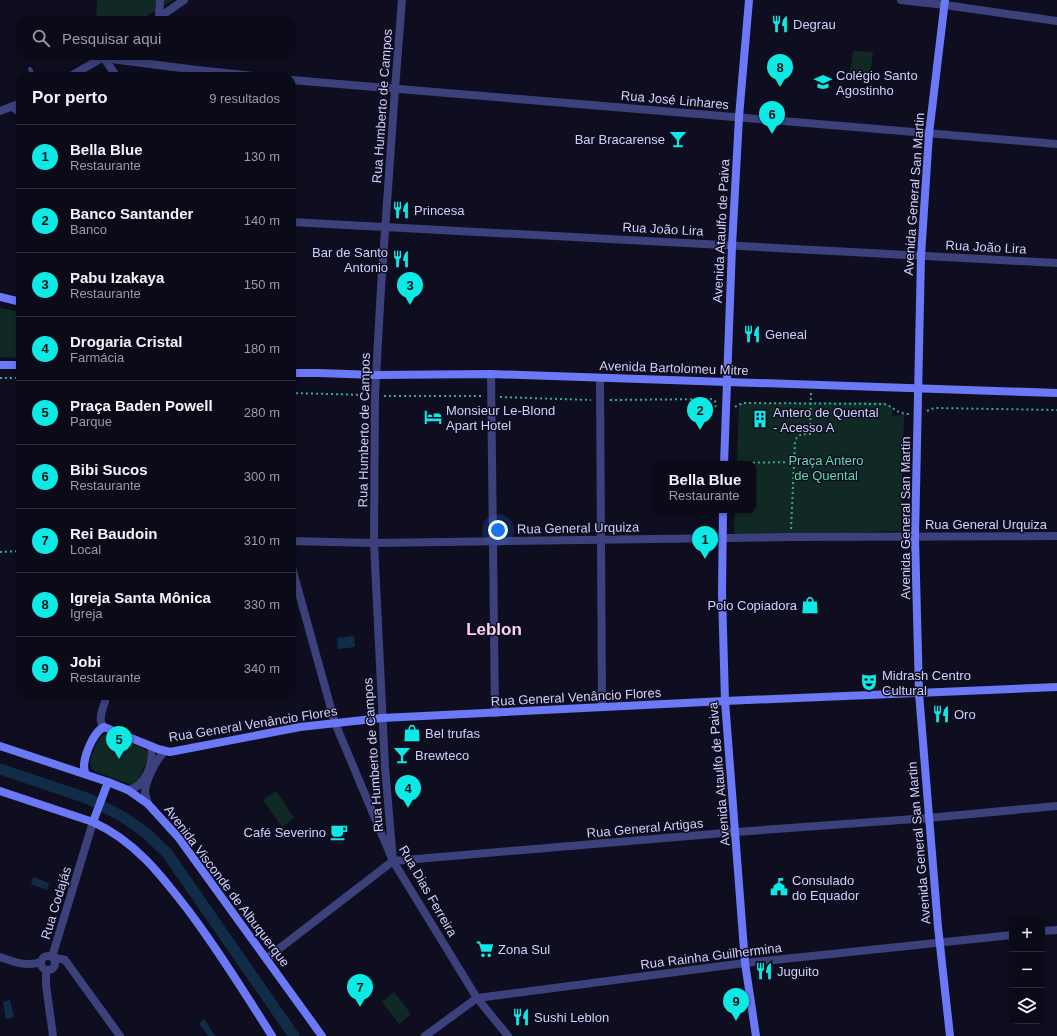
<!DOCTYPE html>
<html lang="pt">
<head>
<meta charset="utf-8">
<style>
	body { margin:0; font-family:Helvetica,sans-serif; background:#191825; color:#f1f3f6 }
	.controls { position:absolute; right:12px; bottom:12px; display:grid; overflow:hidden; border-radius:8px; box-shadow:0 2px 6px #0003 }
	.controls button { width:36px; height:36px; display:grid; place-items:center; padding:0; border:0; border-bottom:1px solid #2b2b37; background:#0b0a18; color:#f1f3f6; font:20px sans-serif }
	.you { position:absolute; left:498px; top:530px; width:14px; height:14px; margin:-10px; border:3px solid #fff; border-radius:50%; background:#1a73e8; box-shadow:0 0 0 6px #1a73e833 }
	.badge { display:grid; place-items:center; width:26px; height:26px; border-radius:50%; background:#0deae6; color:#111; font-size:13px; font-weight:700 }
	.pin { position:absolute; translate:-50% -33px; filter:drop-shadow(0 1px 2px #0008) }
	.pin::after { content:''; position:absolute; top:21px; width:14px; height:12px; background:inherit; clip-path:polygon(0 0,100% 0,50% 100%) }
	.popup { position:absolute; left:654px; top:461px; width:102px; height:52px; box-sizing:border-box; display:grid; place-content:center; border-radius:8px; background:#0b0a18; filter:drop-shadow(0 1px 3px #0005); font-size:13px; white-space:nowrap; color:#9a9aa2 }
	.popup b { font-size:15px; color:#f1f3f6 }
	.popup::after { content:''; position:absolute; left:50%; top:100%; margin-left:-8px; border:8px solid transparent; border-top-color:#0b0a18 }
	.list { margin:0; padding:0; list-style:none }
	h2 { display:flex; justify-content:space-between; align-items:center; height:52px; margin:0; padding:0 16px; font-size:17px }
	h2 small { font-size:13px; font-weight:400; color:#9a9aa2 }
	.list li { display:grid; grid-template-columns:26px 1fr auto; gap:12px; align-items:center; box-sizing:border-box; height:64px; padding:0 16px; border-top:1px solid #2b2b37 }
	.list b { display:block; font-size:15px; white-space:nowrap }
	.list p { margin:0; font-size:13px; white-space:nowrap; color:#9a9aa2 }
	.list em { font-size:13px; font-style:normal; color:#9a9aa2 }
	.icon { flex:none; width:22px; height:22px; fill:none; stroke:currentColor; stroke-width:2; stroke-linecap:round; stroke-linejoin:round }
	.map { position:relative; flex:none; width:1057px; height:1036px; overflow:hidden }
	.search { position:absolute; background:#0b0a18; box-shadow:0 2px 6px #0003; left:16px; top:16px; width:280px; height:44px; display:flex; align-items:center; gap:10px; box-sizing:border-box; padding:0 14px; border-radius:16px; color:#9a9aa2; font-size:15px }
	.panel { position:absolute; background:#0b0a18; box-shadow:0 2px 6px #0003; left:16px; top:72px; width:280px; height:628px; border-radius:16px }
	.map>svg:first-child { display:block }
	.green { fill:#112925 }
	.water { fill:#112c46 }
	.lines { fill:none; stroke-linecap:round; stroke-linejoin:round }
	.canal { stroke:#112c46; stroke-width:11 }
	.path { stroke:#35ab95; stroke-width:2; stroke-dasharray:2 3; stroke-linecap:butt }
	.lane { stroke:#3c417c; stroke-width:4 }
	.street { stroke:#3c417c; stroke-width:8 }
	.secondary { stroke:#6c79f7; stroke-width:8 }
	.labels { text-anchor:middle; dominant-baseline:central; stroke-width:3; stroke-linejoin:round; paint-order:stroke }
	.poi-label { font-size:13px; fill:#cfcffc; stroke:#0f0e20; text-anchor:start }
	.street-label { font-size:13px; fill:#cfcffc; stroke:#0f0e20 }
	.park-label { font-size:13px; fill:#60d8ab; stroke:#0f0e20 }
	.district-label { font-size:17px; font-weight:bold; fill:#fcd1f2; stroke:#0f0e20 }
</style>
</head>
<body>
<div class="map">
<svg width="1057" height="1036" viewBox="0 0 1057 1036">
	<rect width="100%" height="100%" fill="#0f0e20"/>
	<g class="green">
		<polygon points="97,0 173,0 138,21 96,21"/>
		<polygon points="853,51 873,52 870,75 850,73"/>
		<polygon points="0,308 21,312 21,358 0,357"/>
		<polygon points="884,402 893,408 892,416 904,415 901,531 734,537 735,510 753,510 753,464 737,464 739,403"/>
		<path d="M 104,734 L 109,734 L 143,748 L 147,752 L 148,758 L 139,779 L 134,784 L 129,784 L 94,771 C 92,769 91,767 90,765 C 89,758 98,738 104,734 Z"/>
		<polygon points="276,791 294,818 282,827 263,800"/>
		<polygon points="394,992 411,1014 399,1024 382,1002"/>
	</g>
	<g class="water">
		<polygon points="354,636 355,647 338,649 337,638"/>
		<polygon points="33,877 49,883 47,890 31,884"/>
		<polygon points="10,1000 14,1017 6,1019 3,1002"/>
		<polygon points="204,1019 215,1036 208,1036 199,1023"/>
	</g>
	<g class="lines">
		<polyline class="canal" points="0,769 89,799 123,817 146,833 167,853 294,1036"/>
		<g class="path">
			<polyline points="0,378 21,378"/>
			<polyline points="291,393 367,395"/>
			<polyline points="384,396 483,396"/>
			<polyline points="500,397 591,400"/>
			<polyline points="610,400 711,399 715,401 716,407"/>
			<path d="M 735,407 L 738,405 L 744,403 L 884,404 C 895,407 896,414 909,414"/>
			<polyline points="927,411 934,408 1057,410"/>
			<polyline points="733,463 794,462"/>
			<path d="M 791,529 L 795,442 C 797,434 802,434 810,434 L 811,392"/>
			<polyline points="0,552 21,551"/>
		</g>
		<polyline class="lane" points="30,69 34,77"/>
		<g class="street">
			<polyline points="901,0 945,5 1057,21"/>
			<polyline points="159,17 160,0"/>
			<polyline points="154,21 184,0"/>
			<polyline points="104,58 197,70 264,77"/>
			<polyline points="104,58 117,77"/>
			<polyline points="69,77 107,55"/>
			<polyline points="291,80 1057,144"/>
			<polyline points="12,107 21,113"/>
			<polyline points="0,111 21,103"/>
			<polyline points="291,222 1057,263"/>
			<polyline points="491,374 495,713"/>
			<polyline points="600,378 602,707"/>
			<polyline points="291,541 374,543 791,537 1057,536"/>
			<polyline points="291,564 335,723 393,861 477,998 508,1036"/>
			<path d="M 104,727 C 96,720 105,704 107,695"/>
			<path d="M 128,790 C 146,787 154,762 151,746"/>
			<path d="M 148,804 C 147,800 145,796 145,791 C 146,780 157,757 166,751"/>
			<polyline points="93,822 52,957 65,960 120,1036"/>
			<polyline points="393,861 385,767 374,543 375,395 381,288 395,89 402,0"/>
			<polyline points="1042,931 1057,930"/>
			<circle cx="48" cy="963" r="7"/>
			<path d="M 0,957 C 14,962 27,967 41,962"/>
			<polyline points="267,958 393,861 736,832 928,818 1057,806"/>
			<polyline points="46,970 46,985 53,1036"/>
			<polyline points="425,1036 477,998 745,963 1012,935"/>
		</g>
		<g class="secondary">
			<polyline points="945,0 929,134 921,256 915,537 919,693 938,927 950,1036"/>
			<polyline points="0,297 21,302"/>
			<polyline points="0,365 21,365"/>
			<polyline points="291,373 318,373 376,375 491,374 1057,393"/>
			<polyline points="724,464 732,246 739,117 749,0"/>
			<polyline points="723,510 722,593 725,701 745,963 756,1036"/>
			<polyline points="0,746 108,782 128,790 148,804 178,837 322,1036"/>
			<path d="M 86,774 C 79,764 93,732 104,727 L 158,749 L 170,752 L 300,727 L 382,718 L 725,701 L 1057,687"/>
			<path d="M 0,791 L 93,822 C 135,841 161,875 188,910 C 218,950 245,993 272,1036"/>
			<polyline points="93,822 108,782"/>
		</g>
	</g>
	<defs>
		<g id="restaurant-bare" transform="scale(1.38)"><path d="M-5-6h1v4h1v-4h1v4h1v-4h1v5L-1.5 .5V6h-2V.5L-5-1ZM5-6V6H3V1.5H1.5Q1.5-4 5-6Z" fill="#0deae6" stroke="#0f0e20" stroke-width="2.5" paint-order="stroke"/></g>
		<g id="school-bare" transform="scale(1.38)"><path d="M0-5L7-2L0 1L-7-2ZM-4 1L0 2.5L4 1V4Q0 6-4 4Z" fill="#0deae6" stroke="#0f0e20" stroke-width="2.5" paint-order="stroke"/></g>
		<g id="bar-bare" transform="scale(1.38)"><path d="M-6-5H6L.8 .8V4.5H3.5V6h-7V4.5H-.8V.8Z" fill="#0deae6" stroke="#0f0e20" stroke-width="2.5" paint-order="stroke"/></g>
		<g id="hotel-bare" transform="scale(1.38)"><path d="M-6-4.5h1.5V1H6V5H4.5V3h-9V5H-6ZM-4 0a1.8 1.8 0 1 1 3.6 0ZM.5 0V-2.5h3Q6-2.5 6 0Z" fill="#0deae6" stroke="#0f0e20" stroke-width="2.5" paint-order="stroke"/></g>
		<g id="building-bare" transform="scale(1.38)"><path d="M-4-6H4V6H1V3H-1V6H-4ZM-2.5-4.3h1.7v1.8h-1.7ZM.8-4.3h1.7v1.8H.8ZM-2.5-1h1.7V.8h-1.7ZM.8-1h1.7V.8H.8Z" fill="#0deae6" stroke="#0f0e20" stroke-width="2.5" paint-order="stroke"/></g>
		<g id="shop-bare" transform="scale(1.38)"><path d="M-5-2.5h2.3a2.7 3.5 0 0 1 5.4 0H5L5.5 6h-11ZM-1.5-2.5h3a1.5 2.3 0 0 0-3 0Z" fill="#0deae6" stroke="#0f0e20" stroke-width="2.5" paint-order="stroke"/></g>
		<g id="theatre-bare" transform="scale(1.38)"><path d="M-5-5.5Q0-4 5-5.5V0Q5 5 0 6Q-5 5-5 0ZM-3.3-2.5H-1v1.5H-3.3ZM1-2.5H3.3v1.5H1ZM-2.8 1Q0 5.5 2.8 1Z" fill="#0deae6" stroke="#0f0e20" stroke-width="2.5" paint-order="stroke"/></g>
		<g id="cafe-bare" transform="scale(1.38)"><path d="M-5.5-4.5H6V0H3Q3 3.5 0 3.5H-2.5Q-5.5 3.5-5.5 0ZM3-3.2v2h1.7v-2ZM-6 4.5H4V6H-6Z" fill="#0deae6" stroke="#0f0e20" stroke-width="2.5" paint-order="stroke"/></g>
		<g id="civic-bare" transform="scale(1.38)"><path d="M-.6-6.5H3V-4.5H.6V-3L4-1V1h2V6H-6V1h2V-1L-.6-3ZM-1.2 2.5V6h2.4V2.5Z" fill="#0deae6" stroke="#0f0e20" stroke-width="2.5" paint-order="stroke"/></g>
		<g id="supermarket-bare" transform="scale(1.38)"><path d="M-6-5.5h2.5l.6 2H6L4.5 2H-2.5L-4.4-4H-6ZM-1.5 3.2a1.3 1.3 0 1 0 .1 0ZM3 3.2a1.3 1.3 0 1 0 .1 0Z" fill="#0deae6" stroke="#0f0e20" stroke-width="2.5" paint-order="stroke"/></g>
	</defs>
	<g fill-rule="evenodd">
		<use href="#restaurant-bare" x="780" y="24"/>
		<use href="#school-bare" x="823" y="82"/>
		<use href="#bar-bare" x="678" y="139"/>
		<use href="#restaurant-bare" x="401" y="210"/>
		<use href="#restaurant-bare" x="401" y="259"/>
		<use href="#restaurant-bare" x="752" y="334"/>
		<use href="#hotel-bare" x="433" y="417"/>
		<use href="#building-bare" x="760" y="419"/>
		<use href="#shop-bare" x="810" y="605"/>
		<use href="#theatre-bare" x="869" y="682"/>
		<use href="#restaurant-bare" x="941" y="714"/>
		<use href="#shop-bare" x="412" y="733"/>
		<use href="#bar-bare" x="402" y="755"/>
		<use href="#cafe-bare" x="339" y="832"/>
		<use href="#civic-bare" x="779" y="887"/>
		<use href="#supermarket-bare" x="485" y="949"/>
		<use href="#restaurant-bare" x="764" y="971"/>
		<use href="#restaurant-bare" x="521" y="1017"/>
	</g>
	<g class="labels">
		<g class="poi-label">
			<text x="793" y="24">Degrau</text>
			<text x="836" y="75">Colégio Santo<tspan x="836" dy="15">Agostinho</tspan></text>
			<text x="665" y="139" text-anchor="end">Bar Bracarense</text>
			<text x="414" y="210">Princesa</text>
			<text x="388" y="252" text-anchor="end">Bar de Santo<tspan x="388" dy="15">Antonio</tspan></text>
			<text x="765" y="334">Geneal</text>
			<text x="446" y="410">Monsieur Le-Blond<tspan x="446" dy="15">Apart Hotel</tspan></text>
			<text x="773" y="412">Antero de Quental<tspan x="773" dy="15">- Acesso A</tspan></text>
			<text x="797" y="605" text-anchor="end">Polo Copiadora</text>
			<text x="882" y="675">Midrash Centro<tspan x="882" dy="15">Cultural</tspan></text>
			<text x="954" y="714">Oro</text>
			<text x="425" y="733">Bel trufas</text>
			<text x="415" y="755">Brewteco</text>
			<text x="326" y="832" text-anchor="end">Café Severino</text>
			<text x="792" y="880">Consulado<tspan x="792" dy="15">do Equador</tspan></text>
			<text x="498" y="949">Zona Sul</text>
			<text x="777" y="971">Juguito</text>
			<text x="534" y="1017">Sushi Leblon</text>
		</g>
		<g class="street-label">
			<text transform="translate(675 100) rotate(5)">Rua José Linhares</text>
			<text transform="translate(382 106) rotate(-86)">Rua Humberto de Campos</text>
			<text transform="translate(914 194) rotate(-86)">Avenida General San Martin</text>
			<text transform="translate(663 229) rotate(3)">Rua João Lira</text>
			<text transform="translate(721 231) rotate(-87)">Avenida Ataulfo de Paiva</text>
			<text transform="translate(986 247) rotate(3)">Rua João Lira</text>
			<text transform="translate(674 368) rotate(2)">Avenida Bartolomeu Mitre</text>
			<text transform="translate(364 430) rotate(-89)">Rua Humberto de Campos</text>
			<text transform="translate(905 518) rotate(-90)">Avenida General San Martin</text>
			<text x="986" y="524">Rua General Urquiza</text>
			<text transform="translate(578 528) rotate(-1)">Rua General Urquiza</text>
			<text transform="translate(576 697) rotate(-3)">Rua General Venâncio Flores</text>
			<text transform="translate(253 724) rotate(-9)">Rua General Venâncio Flores</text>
			<text transform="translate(373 755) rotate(-94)">Rua Humberto de Campos</text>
			<text transform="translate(719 774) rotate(-95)">Avenida Ataulfo de Paiva</text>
			<text transform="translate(645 828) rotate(-5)">Rua General Artigas</text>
			<text transform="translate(919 843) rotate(-95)">Avenida General San Martin</text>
			<text transform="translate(227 886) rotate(53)">Avenida Visconde de Albuquerque</text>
			<text transform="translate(428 891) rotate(60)">Rua Dias Ferreira</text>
			<text transform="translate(56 903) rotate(-73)">Rua Codajás</text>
			<text transform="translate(711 956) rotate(-7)">Rua Rainha Guilhermina</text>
		</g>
		<g class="park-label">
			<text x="826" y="460">Praça Antero<tspan x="826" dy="15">de Quental</tspan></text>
		</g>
		<g class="district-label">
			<text x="494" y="629">Leblon</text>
		</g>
	</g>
</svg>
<div class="controls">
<button>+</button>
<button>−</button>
<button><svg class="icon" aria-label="layers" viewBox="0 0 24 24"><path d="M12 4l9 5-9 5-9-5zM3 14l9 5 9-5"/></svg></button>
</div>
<div class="you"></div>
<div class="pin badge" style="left:705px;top:559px">1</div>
<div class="popup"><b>Bella Blue</b>Restaurante</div>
<div class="pin badge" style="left:700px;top:430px">2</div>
<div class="pin badge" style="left:410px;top:305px">3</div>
<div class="pin badge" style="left:408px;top:808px">4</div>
<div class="pin badge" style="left:119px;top:759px">5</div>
<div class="pin badge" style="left:772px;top:134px">6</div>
<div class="pin badge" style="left:360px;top:1007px">7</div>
<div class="pin badge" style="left:780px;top:87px">8</div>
<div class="pin badge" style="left:736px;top:1021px">9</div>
<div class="search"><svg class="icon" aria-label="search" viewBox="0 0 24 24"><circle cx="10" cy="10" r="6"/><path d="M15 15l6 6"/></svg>Pesquisar aqui</div>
<section class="panel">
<h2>Por perto<small>9 resultados</small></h2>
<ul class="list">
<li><span class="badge">1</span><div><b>Bella Blue</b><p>Restaurante</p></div><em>130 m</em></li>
<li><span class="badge">2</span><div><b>Banco Santander</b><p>Banco</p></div><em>140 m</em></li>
<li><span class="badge">3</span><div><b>Pabu Izakaya</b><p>Restaurante</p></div><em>150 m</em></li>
<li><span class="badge">4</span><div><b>Drogaria Cristal</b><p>Farmácia</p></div><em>180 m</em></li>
<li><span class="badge">5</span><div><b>Praça Baden Powell</b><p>Parque</p></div><em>280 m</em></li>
<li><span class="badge">6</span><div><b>Bibi Sucos</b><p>Restaurante</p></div><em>300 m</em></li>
<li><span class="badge">7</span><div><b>Rei Baudoin</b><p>Local</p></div><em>310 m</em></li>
<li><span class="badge">8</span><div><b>Igreja Santa Mônica</b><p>Igreja</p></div><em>330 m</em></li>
<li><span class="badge">9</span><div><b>Jobi</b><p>Restaurante</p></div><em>340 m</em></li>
</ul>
</section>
</div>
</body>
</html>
